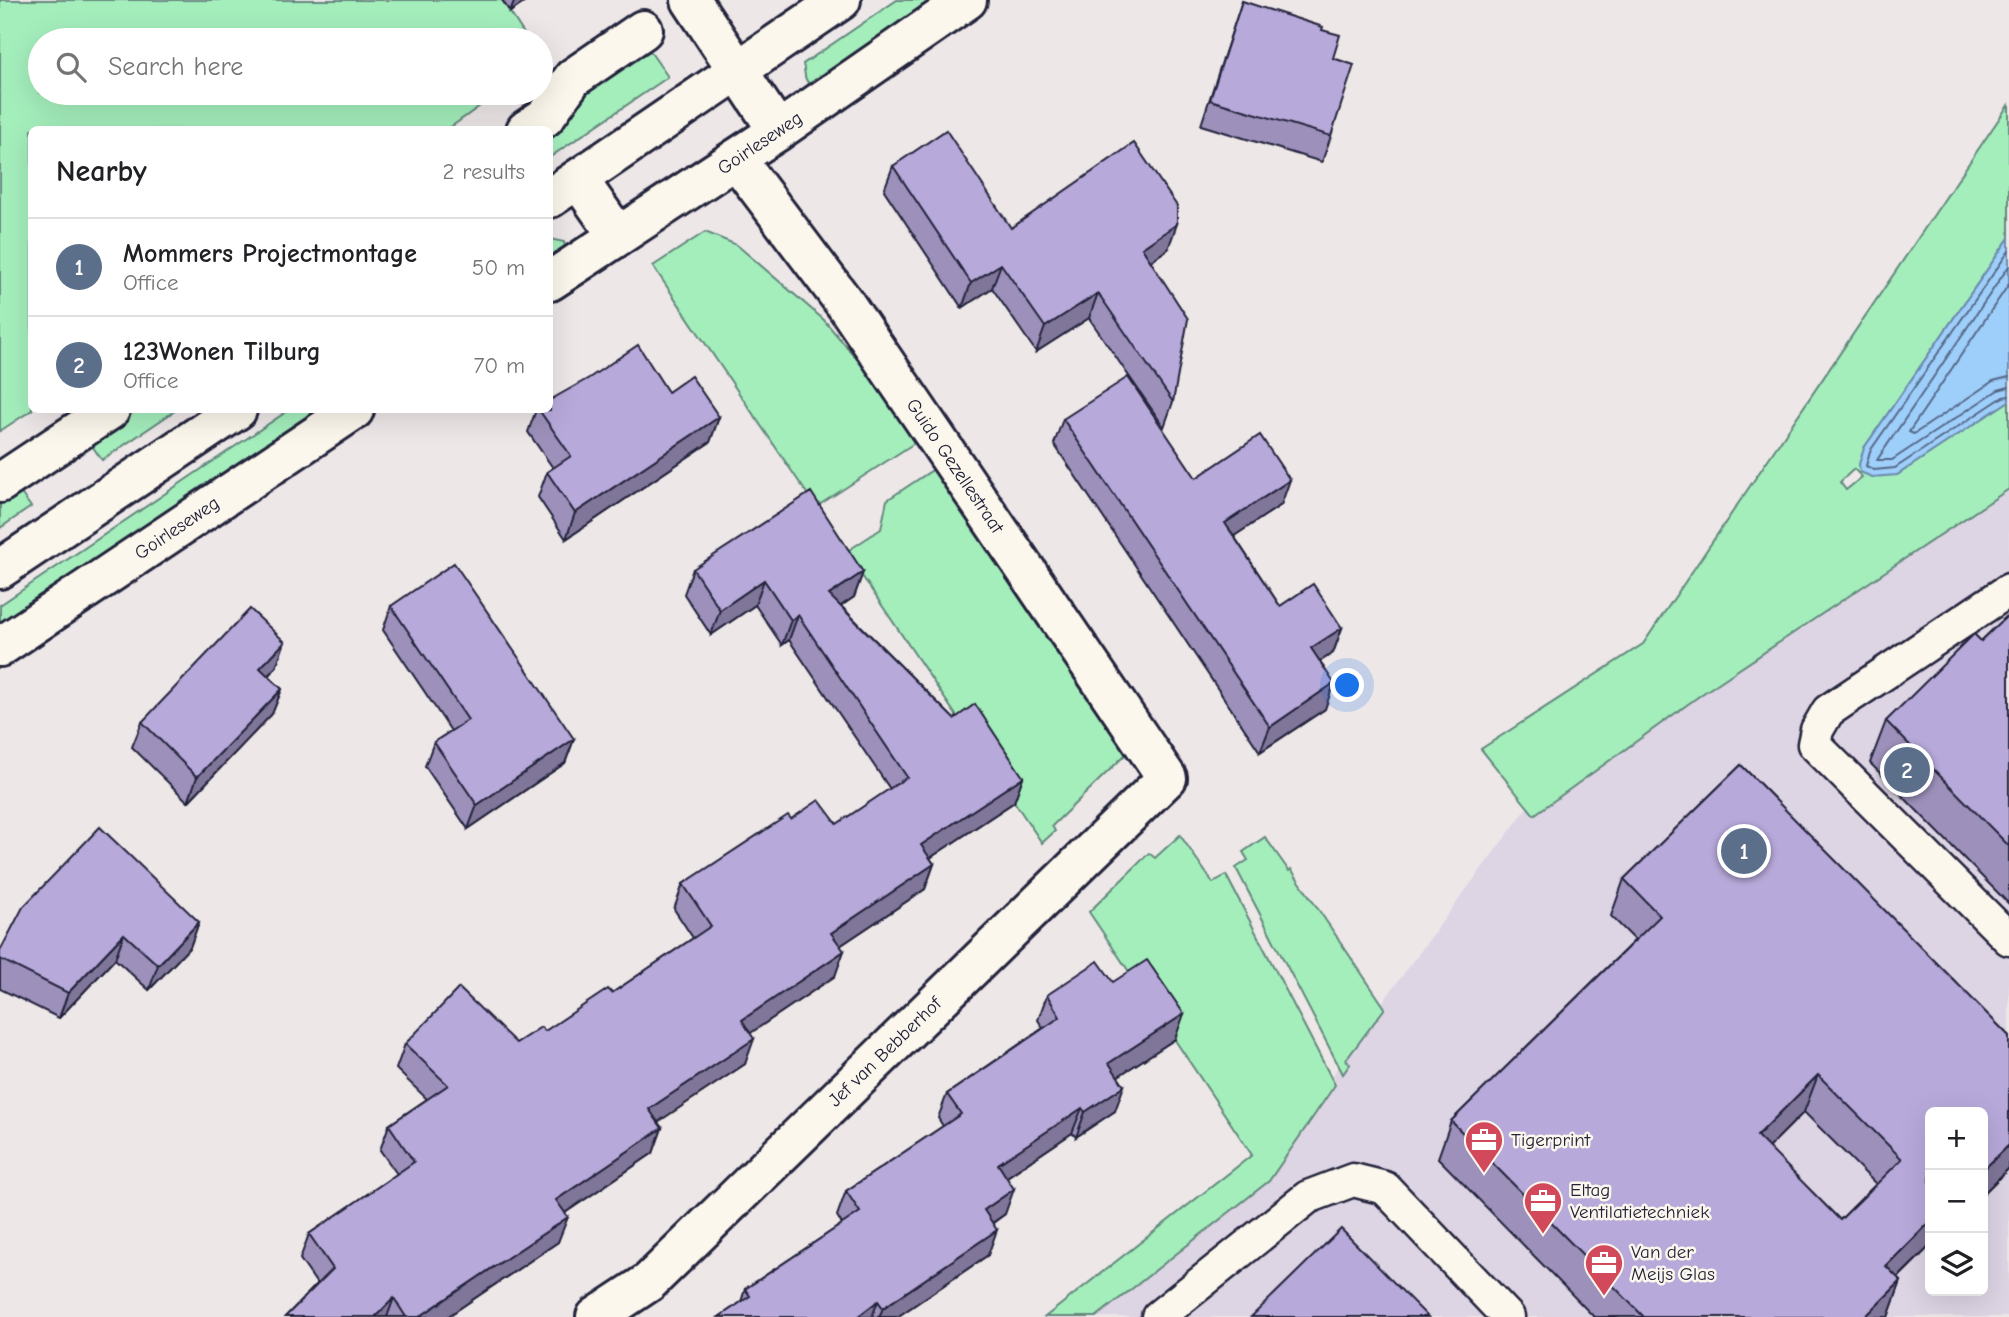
<!DOCTYPE html>
<html lang="en">
<head>
<meta charset="utf-8">
<style>
	body { margin:0; font-family:"Comic Neue",sans-serif; background:#f2f2f2; color:#202124 }
	.controls { position:absolute; right:21px; bottom:21px; display:grid; overflow:hidden; border-radius:10px; box-shadow:0 7px 28px #0002 }
	.controls button { width:63px; height:63px; display:grid; place-items:center; padding:0; border:0; border-bottom:2px solid #e0e0e0; background:#fff; color:#202124; font:35px sans-serif }
	.you { position:absolute; left:1348px; top:686px; width:24px; height:24px; margin:-18px; border:5px solid #fff; border-radius:50%; background:#1a73e8; box-shadow:0 0 0 10px #1a73e833 }
	.badge { display:grid; place-items:center; width:46px; height:46px; border-radius:50%; background:#0b8043; color:#fff; font-size:23px; font-weight:700 }
	.pin { position:absolute; translate:-50% -50%; border:4px solid #fff; box-shadow:0 2px 7px #0006 }
	.list { margin:0; padding:0; list-style:none }
	h2 { display:flex; justify-content:space-between; align-items:center; height:91px; margin:0; padding:0 28px; font-size:30px }
	h2 small { font-size:23px; font-weight:400; color:#757577 }
	.list li { display:grid; grid-template-columns:46px 1fr auto; gap:21px; align-items:center; box-sizing:border-box; height:98px; padding:0 28px; border-top:2px solid #e0e0e0 }
	.list b { display:block; font-size:26px; white-space:nowrap }
	.list p { margin:0; font-size:23px; white-space:nowrap; color:#757577 }
	.list em { font-size:23px; font-style:normal; color:#757577 }
	.icon { flex:none; width:38px; height:38px; fill:none; stroke:currentColor; stroke-width:2; stroke-linecap:round; stroke-linejoin:round }
	.map { position:relative; flex:none; width:2009px; height:1317px; overflow:hidden }
	.search { position:absolute; background:#fff; box-shadow:0 7px 28px #0002; left:28px; top:28px; width:525px; height:77px; display:flex; align-items:center; gap:18px; box-sizing:border-box; padding:0 24px; border-radius:38px; color:#757577; font-size:26px }
	.panel { position:absolute; background:#fff; box-shadow:0 7px 28px #0002; left:28px; top:126px; width:525px; height:287px; border-radius:10px }
	.map>svg:first-child { display:block }
	.built { fill:#ddd4e4; fill-rule:evenodd }
	.green { fill:#a4eebc; stroke:#63887c; stroke-width:2; fill-rule:evenodd }
	.water { fill:#9ecefa; stroke:#6c89ae; stroke-width:2 }
	.lines { fill:none; stroke-linecap:round; stroke-linejoin:round }
	.shore { stroke:#546787; stroke-width:2 }
	.lane-casing { stroke:#22223b; stroke-width:37 }
	.street-casing { stroke:#22223b; stroke-width:44 }
	.secondary-casing { stroke:#22223b; stroke-width:44 }
	.lane { stroke:#fbf7ec; stroke-width:32 }
	.street { stroke:#fbf7ec; stroke-width:38 }
	.secondary { stroke:#fbf7ec; stroke-width:38 }
	.wall { fill:#9d91bb; stroke:#22223b; stroke-width:2; fill-rule:evenodd }
	.shaded-wall { fill:#807699; stroke:#22223b; stroke-width:2 }
	.building { fill:#b7a9da; stroke:#22223b; stroke-width:2; fill-rule:evenodd }
	.labels { text-anchor:middle; dominant-baseline:central; stroke-width:5; stroke-linejoin:round; paint-order:stroke }
	.street-label { font-size:19px; fill:#22223b; stroke:#fbf7ec }
	.poi-label { font-size:19px; fill:#22223b; stroke:#fbf7ec; text-anchor:start }
</style>
</head>
<body>
<div class="map">
<svg width="2009" height="1317" viewBox="0 0 2009 1317">
	<rect width="100%" height="100%" fill="#ede7e8"/>
	<filter id="ink" filterUnits="userSpaceOnUse"><feTurbulence type="fractalNoise" baseFrequency=".0143" numOctaves="2"/><feDisplacementMap in="SourceGraphic" scale="14" xChannelSelector="R" yChannelSelector="G"/><feConvolveMatrix kernelMatrix="1 2 1 2 8 2 1 2 1" color-interpolation-filters="sRGB"/></filter>
	<g filter="url(#ink)">
		<path class="built" d="M 2009,471 L 2009,1317 L 1088,1317 L 1264,1176 L 1379,1007 L 1538,793 ZM 1930,1112 L 1983,1112 L 1983,1291 L 1930,1291 Z"/>
		<g class="green">
			<polygon points="0,0 502,0 528,40 40,40 40,93 498,93 448,129 32,130 32,410 0,431"/>
			<path d="M 897,0 L 940,0 L 813,86 C 802,80 806,74 803,64 Z"/>
			<polygon points="647,47 668,77 550,157 550,131 592,86"/>
			<path d="M 2009,104 L 2009,238 L 1864,448 L 1897,475 L 2009,401 L 2009,489 L 1702,694 L 1534,815 L 1481,749 L 1643,644 ZM 1854,469 L 1862,477 L 1846,490 L 1840,482 Z"/>
			<polygon points="705,232 737,245 824,320 872,377 916,442 816,507 653,266"/>
			<polygon points="550,239 564,242 566,250 550,263"/>
			<polygon points="135,410 176,410 102,460 88,440"/>
			<polygon points="289,410 330,410 0,630 0,605"/>
			<polygon points="934,469 1126,754 1052,826 1055,831 1042,843 846,552 881,529 887,500"/>
			<polygon points="17,488 31,507 0,528 0,500"/>
			<polygon points="1180,835 1213,883 1226,875 1335,1085 1269,1181 1096,1317 1045,1317 1252,1155 1089,912 1149,853 1155,858"/>
			<polygon points="1265,837 1289,871 1291,869 1385,1008 1346,1060 1350,1064 1343,1074 1236,868 1248,860 1243,852"/>
		</g>
		<polygon class="water" points="2009,238 2009,401 1897,475 1872,477 1860,472 1859,464 1864,448"/>
		<g class="lines">
			<g class="shore">
				<polyline points="2009,251 1870,451 1866,466 1874,470 1895,468 2003,397 2009,396"/>
				<polyline points="2009,266 1877,460 1892,460 1998,390 2009,387"/>
				<polyline points="2009,284 1909,432 1914,434 1993,381 2009,377"/>
			</g>
			<g class="lane-casing">
				<g id="lane">
					<polyline points="2009,590 1828,711 1817,730 1814,744 2009,939"/>
					<polyline points="1158,1317 1308,1197 1353,1180 1385,1188 1508,1317"/>
				</g>
			</g>
			<g class="street-casing">
				<g id="street">
					<polyline points="691,0 778,131"/>
					<polyline points="526,130 545,117 573,78 643,30"/>
					<polyline points="578,179 618,236"/>
					<polyline points="550,281 778,131 967,0"/>
					<polyline points="0,483 110,410"/>
					<polyline points="0,647 354,410"/>
					<polyline points="596,1317 649,1282 1167,778 846,305 736,159"/>
				</g>
			</g>
			<g class="secondary-casing">
				<g id="secondary">
					<polyline points="550,198 841,0"/>
					<polyline points="0,569 237,410"/>
				</g>
			</g>
			<use href="#lane" class="lane"/>
			<use href="#street" class="street"/>
			<use href="#secondary" class="secondary"/>
		</g>
		<g class="wall">
			<polygon points="502,0 528,0 510,12"/>
			<polygon points="1242,1 1322,30 1333,58 1331,136 1322,162 1201,125"/>
			<polygon points="893,166 1011,228 1168,249 1150,261 1173,402 1164,427 1089,318 1036,352 992,288 962,308 884,190"/>
			<polygon points="668,392 719,417 710,442 566,539 538,497 547,472 553,468 528,432 536,410 550,410"/>
			<polygon points="1063,419 1196,478 1281,505 1234,536 1280,606 1342,628 1333,653 1320,661 1325,709 1260,752 1054,444"/>
			<polygon points="693,569 863,572 854,597 841,606 954,719 1023,777 1014,802 930,858 934,864 925,889 840,946 835,976 750,1033 745,1064 657,1122 662,1128 653,1153 565,1213 558,1242 447,1317 285,1317 317,1284 300,1259 309,1234 397,1174 380,1150 389,1125 427,1099 396,1069 405,1044 516,1043 545,1031 612,993 693,938 674,909 683,884 791,819 837,824 890,789 789,640 782,645 755,605 711,635 684,594"/>
			<polygon points="391,606 574,739 565,763 468,829 425,766 434,742 451,731 383,630"/>
			<polygon points="2009,614 2009,904 1870,763 1886,721 1981,641"/>
			<polygon points="276,667 268,676 282,689 272,714 188,802 132,747 142,722"/>
			<path d="M 1741,765 L 2009,1036 L 2009,1168 L 1983,1194 L 1983,1112 L 1930,1112 L 1930,1246 L 1898,1278 L 1901,1281 L 1888,1317 L 1594,1317 L 1438,1158 L 1451,1121 L 1635,940 L 1611,916 L 1624,879 ZM 1804,1112 L 1876,1184 L 1840,1220 L 1768,1148 Z"/>
			<polygon points="199,922 190,947 149,990 115,959 59,1018 0,989 0,951"/>
			<polygon points="1113,982 1175,1039 1118,1076 1115,1111 1076,1137 1072,1133 1007,1177 1005,1214 993,1223 988,1255 897,1317 719,1317 741,1302 745,1289 842,1224 837,1216 846,1191 943,1126 938,1118 947,1094 1043,1028 1038,1020 1047,995"/>
		</g>
		<g class="shaded-wall">
			<polygon points="515,0 528,0 510,12"/>
			<polygon points="1177,224 1168,249 1133,273 1142,248"/>
			<polygon points="1001,264 992,288 962,308 971,283"/>
			<polygon points="1098,293 1089,318 1036,352 1045,327"/>
			<polygon points="719,417 710,442 566,539 575,513"/>
			<polygon points="1290,480 1281,505 1216,548 1225,523"/>
			<polygon points="863,572 854,597 820,620 829,595"/>
			<polygon points="764,580 755,605 711,635 720,610"/>
			<polygon points="798,615 789,640 782,645 791,620"/>
			<polygon points="1342,628 1333,653 1302,673 1311,648"/>
			<polygon points="285,642 276,667 251,693 260,668"/>
			<polygon points="1334,683 1325,709 1260,752 1270,727"/>
			<polygon points="282,689 272,714 188,802 197,777"/>
			<polygon points="574,739 565,763 468,829 477,805"/>
			<polygon points="1023,777 1014,802 912,870 921,845"/>
			<polygon points="934,864 925,889 822,958 831,933"/>
			<polygon points="199,922 190,947 149,990 158,965"/>
			<polygon points="124,934 115,959 59,1018 68,993"/>
			<polygon points="844,951 835,976 733,1045 742,1020"/>
			<polygon points="1184,1014 1175,1039 1100,1088 1109,1063"/>
			<polygon points="754,1039 745,1064 640,1134 649,1109"/>
			<polygon points="1818,1075 1804,1112 1743,1173 1757,1136"/>
			<polygon points="1124,1086 1115,1111 1076,1137 1085,1112"/>
			<polygon points="1082,1108 1072,1133 989,1189 998,1164"/>
			<polygon points="662,1128 653,1153 547,1225 556,1200"/>
			<polygon points="2009,1145 2009,1168 1983,1194 1983,1170"/>
			<polygon points="1014,1189 1005,1214 975,1235 984,1210"/>
			<polygon points="568,1217 558,1242 447,1317 419,1317"/>
			<polygon points="1930,1222 1930,1246 1872,1303 1886,1266"/>
			<polygon points="997,1230 988,1255 897,1317 879,1317 883,1308"/>
			<polygon points="1901,1281 1888,1317 1865,1317"/>
			<polygon points="394,1298 387,1317 375,1317"/>
			<polygon points="878,1301 872,1317 857,1317"/>
		</g>
		<g class="building">
			<polygon points="1242,1 1323,27 1322,30 1340,35 1333,58 1354,65 1331,136 1210,100"/>
			<polygon points="946,130 1011,228 1134,143 1177,206 1177,224 1142,248 1188,319 1173,402 1098,293 1045,327 1001,264 971,283 893,166"/>
			<polygon points="638,345 668,392 691,376 719,417 575,513 547,472 571,456 539,410 550,410 550,400 589,378"/>
			<polygon points="1128,377 1196,478 1260,435 1290,480 1225,523 1280,606 1313,584 1342,628 1311,648 1334,683 1270,727 1063,419"/>
			<polygon points="811,492 863,572 829,595 954,719 975,704 1023,777 921,845 934,864 831,933 844,951 742,1020 754,1039 649,1109 662,1128 556,1200 568,1217 419,1317 406,1317 394,1298 375,1317 285,1317 333,1269 309,1234 414,1162 389,1125 448,1085 405,1044 459,988 516,1043 541,1027 545,1031 608,989 612,993 711,926 683,884 788,815 791,819 819,800 837,824 907,777 798,615 791,620 764,580 720,610 693,569"/>
			<polygon points="454,563 574,739 477,805 434,742 468,720 391,606"/>
			<polygon points="250,609 285,642 260,668 282,689 197,777 142,722"/>
			<polygon points="2009,614 2009,846 1886,721 1974,634 1981,641"/>
			<path d="M 1741,765 L 2009,1036 L 2009,1145 L 1983,1170 L 1983,1112 L 1930,1112 L 1930,1222 L 1886,1266 L 1901,1281 L 1865,1317 L 1644,1317 L 1451,1121 L 1660,916 L 1624,879 ZM 1818,1075 L 1902,1159 L 1840,1220 L 1757,1136 Z"/>
			<polygon points="100,827 199,922 158,965 124,934 68,993 0,959 0,951 23,907"/>
			<polygon points="1147,960 1184,1014 1109,1063 1124,1086 1085,1112 1082,1108 998,1164 1014,1189 984,1210 997,1230 883,1308 878,1301 857,1317 719,1317 750,1296 745,1289 860,1212 846,1191 961,1114 947,1094 1060,1017 1047,995 1098,961 1113,982"/>
			<polygon points="1341,1229 1428,1317 1251,1317"/>
		</g>
	</g>
	<defs>
		<g id="office-pin" transform="scale(2.0125)"><path d="M0 17L-7.5 6A9.5 9.5 0 1 1 7.5 6Z" fill="#d1495b" stroke="#fbf7ec"/><path d="M-6-3h4V-5.5h4V-3h4V5H-6ZM-1-4.5V-3h2v-1.5ZM-6 0V1H6V0Z" fill="#fff"/></g>
	</defs>
	<g fill-rule="evenodd">
		<use href="#office-pin" x="1484" y="1140"/>
		<use href="#office-pin" x="1543" y="1201"/>
		<use href="#office-pin" x="1604" y="1263"/>
	</g>
	<g class="labels">
		<g class="street-label">
			<text transform="translate(760 143) rotate(-34)">Goirleseweg</text>
			<text transform="translate(955 466) rotate(56)">Guido Gezellestraat</text>
			<text transform="translate(177 528) rotate(-34)">Goirleseweg</text>
			<text transform="translate(885 1052) rotate(-44)">Jef van Bebberhof</text>
		</g>
		<g class="poi-label">
			<text x="1511" y="1140">Tigerprint</text>
			<text x="1570" y="1190">Eltag<tspan x="1570" dy="22">Ventilatietechniek</tspan></text>
			<text x="1631" y="1252">Van der<tspan x="1631" dy="22">Meijs Glas</tspan></text>
		</g>
	</g>
</svg>
<div class="controls">
<button>+</button>
<button>−</button>
<button><svg class="icon" aria-label="layers" viewBox="0 0 24 24"><path d="M12 4l9 5-9 5-9-5zM3 14l9 5 9-5"/></svg></button>
</div>
<div class="you"></div>
<div class="pin badge" style="left:1744px;top:851px;background:#5c6f8a">1</div>
<div class="pin badge" style="left:1907px;top:770px;background:#5c6f8a">2</div>
<div class="search"><svg class="icon" aria-label="search" viewBox="0 0 24 24"><circle cx="10" cy="10" r="6"/><path d="M15 15l6 6"/></svg>Search here</div>
<section class="panel">
<h2>Nearby<small>2 results</small></h2>
<ul class="list">
<li><span class="badge" style="background:#5c6f8a">1</span><div><b>Mommers Projectmontage</b><p>Office</p></div><em>50 m</em></li>
<li><span class="badge" style="background:#5c6f8a">2</span><div><b>123Wonen Tilburg</b><p>Office</p></div><em>70 m</em></li>
</ul>
</section>
</div>
</body>
</html>
